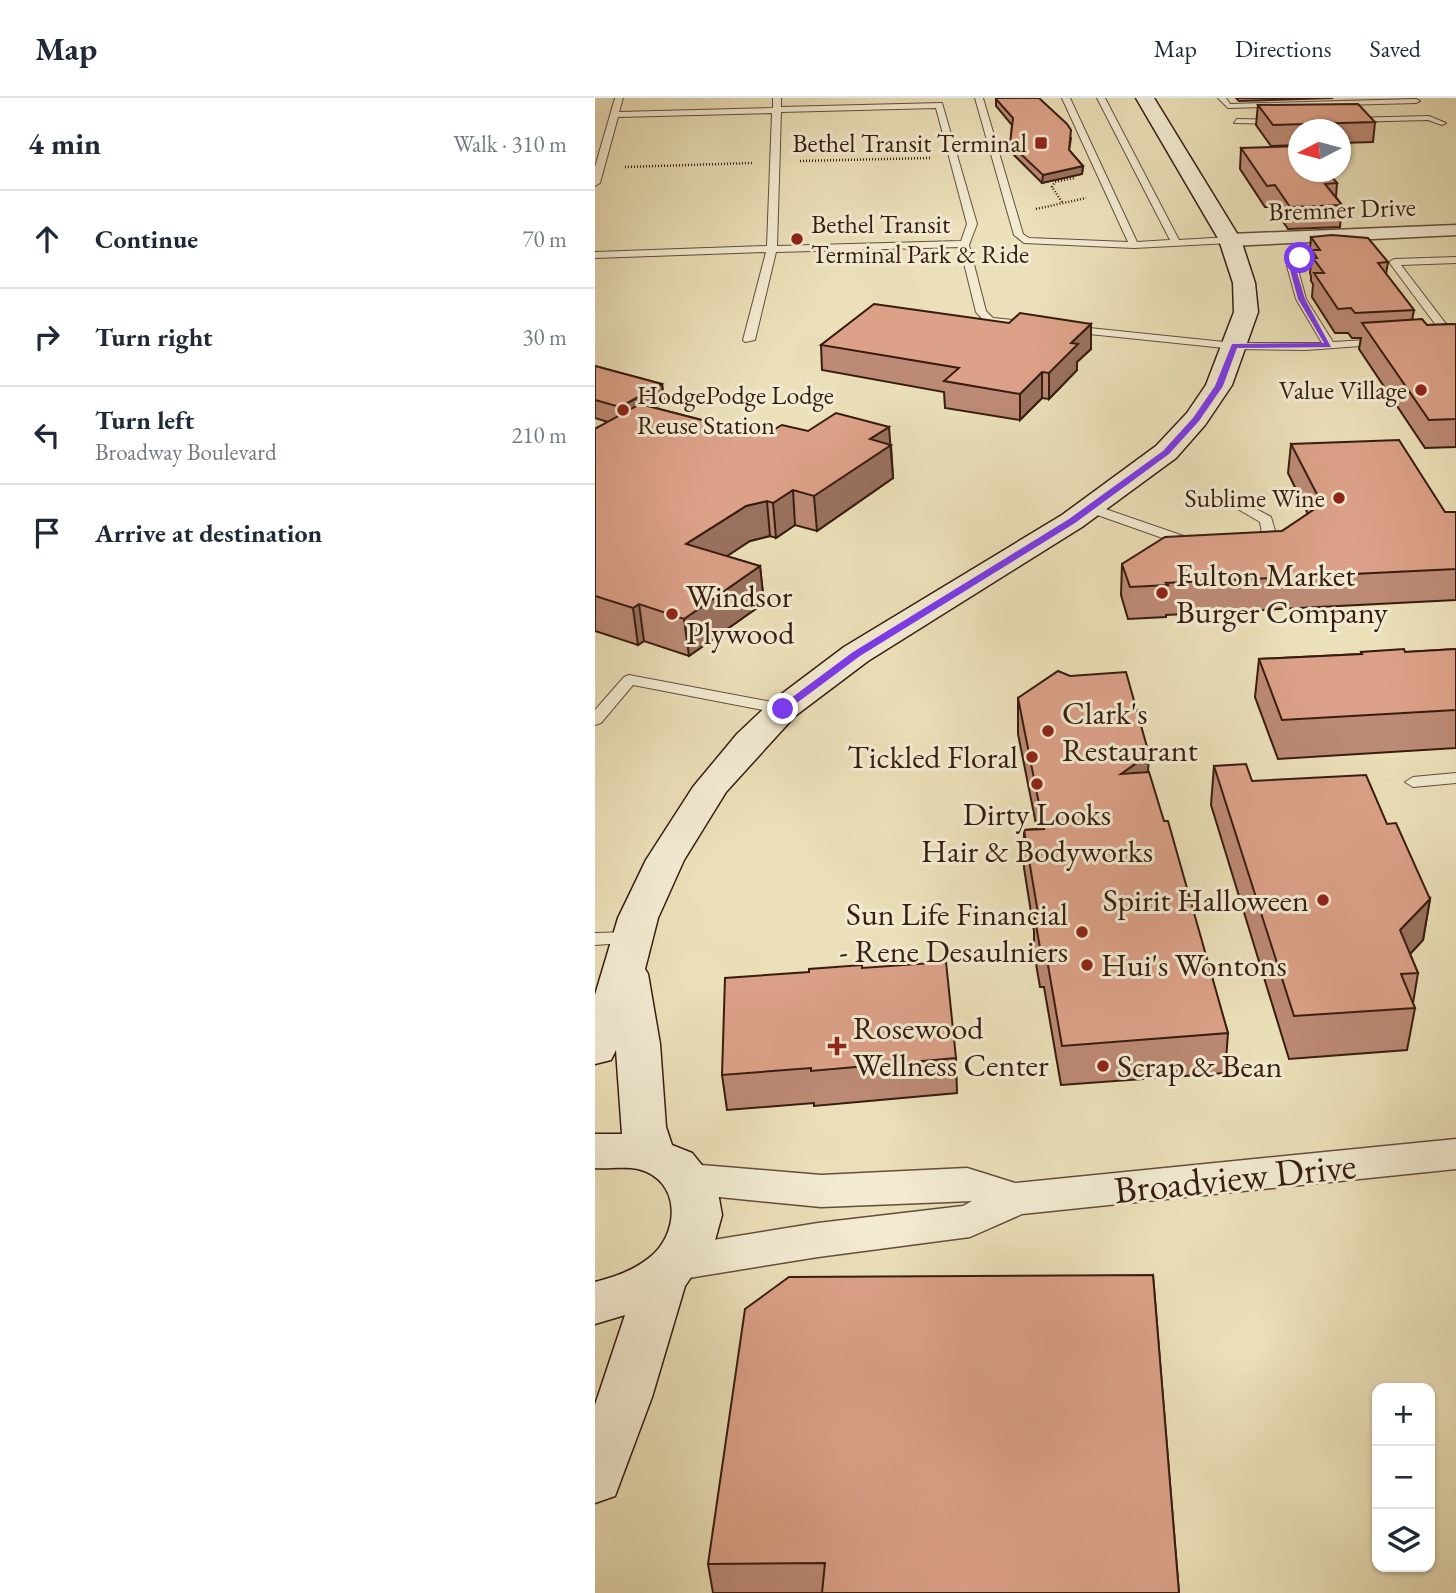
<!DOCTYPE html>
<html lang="en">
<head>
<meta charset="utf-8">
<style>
	body { margin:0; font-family:"EB Garamond",serif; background:#f6f6f7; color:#1f2937 }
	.controls { position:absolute; right:21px; bottom:21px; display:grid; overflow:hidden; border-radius:14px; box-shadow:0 2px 5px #0004 }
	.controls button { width:63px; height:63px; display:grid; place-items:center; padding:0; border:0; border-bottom:2px solid #e0e1e3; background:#fff; color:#1f2937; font:35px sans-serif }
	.compass { position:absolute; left:693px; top:21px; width:63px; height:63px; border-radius:50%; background:#fff; box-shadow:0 2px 5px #0004; rotate:264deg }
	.stop { position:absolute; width:21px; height:21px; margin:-16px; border:5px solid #7c3aed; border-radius:50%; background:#fff }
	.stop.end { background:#7c3aed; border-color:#fff; box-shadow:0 2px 7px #0008 }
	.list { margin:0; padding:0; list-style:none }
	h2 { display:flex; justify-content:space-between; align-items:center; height:91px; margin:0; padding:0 28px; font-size:30px }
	h2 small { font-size:23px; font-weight:400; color:#747a83 }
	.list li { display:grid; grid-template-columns:46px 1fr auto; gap:21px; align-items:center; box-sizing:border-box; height:98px; padding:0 28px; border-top:2px solid #e0e1e3 }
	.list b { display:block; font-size:26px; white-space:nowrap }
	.list p { margin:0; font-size:23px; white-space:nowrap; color:#747a83 }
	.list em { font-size:23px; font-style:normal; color:#747a83 }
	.icon { flex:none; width:38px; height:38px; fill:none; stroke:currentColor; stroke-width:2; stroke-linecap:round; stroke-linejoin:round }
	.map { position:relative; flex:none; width:861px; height:1495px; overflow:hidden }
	header { display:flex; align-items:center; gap:42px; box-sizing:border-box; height:98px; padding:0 35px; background:#fff; border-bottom:2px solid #e0e1e3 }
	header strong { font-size:33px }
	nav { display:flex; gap:38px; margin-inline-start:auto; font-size:24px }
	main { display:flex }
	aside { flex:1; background:#fff }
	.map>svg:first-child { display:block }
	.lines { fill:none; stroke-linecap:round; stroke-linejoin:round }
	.lane-casing { stroke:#644d3b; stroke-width:2 }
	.street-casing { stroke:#644d3b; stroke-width:3 }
	.secondary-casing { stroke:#371c11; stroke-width:3 }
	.path { stroke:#371c11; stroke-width:2.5; stroke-dasharray:1 2; stroke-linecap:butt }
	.lane { fill:#f2ebd2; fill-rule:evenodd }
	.street { fill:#f2ebd2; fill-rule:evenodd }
	.secondary { fill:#f2ebd2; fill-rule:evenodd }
	.wall { fill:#bd8a75; stroke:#371c11; stroke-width:2 }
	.shaded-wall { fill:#9a715f; stroke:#371c11; stroke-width:2 }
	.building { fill:#dca188; stroke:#371c11; stroke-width:2 }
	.route { fill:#7c3aed }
	.poi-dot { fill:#8f2418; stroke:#f2ebd2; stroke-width:2.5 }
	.labels { text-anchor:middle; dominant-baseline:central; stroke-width:6; stroke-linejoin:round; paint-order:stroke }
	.far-poi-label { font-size:26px; fill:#371c11; stroke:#f2ebd2; text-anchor:end }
	.far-street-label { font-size:26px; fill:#371c11; stroke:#f2ebd2 }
	.poi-label { font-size:32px; fill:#371c11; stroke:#f2ebd2; text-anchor:start }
	.near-street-label { font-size:38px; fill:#371c11; stroke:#f2ebd2 }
</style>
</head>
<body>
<header>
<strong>Map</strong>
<nav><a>Map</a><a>Directions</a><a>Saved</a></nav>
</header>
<main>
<aside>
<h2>4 min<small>Walk · 310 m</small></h2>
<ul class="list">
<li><svg class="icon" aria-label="ahead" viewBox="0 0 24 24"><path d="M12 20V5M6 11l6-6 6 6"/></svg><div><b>Continue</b></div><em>70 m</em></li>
<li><svg class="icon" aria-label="right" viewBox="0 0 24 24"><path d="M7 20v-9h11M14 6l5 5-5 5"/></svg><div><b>Turn right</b></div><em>30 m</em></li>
<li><svg class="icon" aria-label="left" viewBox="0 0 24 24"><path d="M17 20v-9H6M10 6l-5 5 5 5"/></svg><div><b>Turn left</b><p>Broadway Boulevard</p></div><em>210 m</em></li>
<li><svg class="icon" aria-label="arrive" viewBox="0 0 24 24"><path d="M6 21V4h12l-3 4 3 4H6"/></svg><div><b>Arrive at destination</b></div></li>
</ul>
</aside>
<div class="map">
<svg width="861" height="1495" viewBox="0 0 861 1495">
	<rect width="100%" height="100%" fill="#ebe0b9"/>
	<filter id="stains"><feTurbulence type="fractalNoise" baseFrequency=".00286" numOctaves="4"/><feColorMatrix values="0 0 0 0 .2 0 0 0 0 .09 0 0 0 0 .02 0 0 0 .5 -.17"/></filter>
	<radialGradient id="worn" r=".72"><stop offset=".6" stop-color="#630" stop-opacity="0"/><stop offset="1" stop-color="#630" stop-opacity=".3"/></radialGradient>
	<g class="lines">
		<g class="lane-casing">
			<g id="lane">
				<path d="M 20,0 L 28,0 L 24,14 L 178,10 L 178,0 L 186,0 L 186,9 L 347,5 L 382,126 L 374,147 L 391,213 L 398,220 L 437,224 L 442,227 L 437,230 L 391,225 L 381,214 L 365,149 L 181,154 L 160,242 L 150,244 L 148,242 L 171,154 L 0,160 L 0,154 L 172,148 L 177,15 L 23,19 L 5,85 L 0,88 L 0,69 ZM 341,10 L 372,126 L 366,143 L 182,148 L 186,14 Z"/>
				<polygon points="380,0 388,0 428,136 434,140 533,144 467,0 475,0 542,144 575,142 502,0 510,0 584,142 635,139 640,142 635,145 539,150 429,145 419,137"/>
				<polygon points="623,0 631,0 635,6 821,1 825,3 821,5 633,10"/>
				<polygon points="834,18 851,25 847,27 833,22 754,24 750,22 754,20"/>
				<polygon points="642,21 684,22 688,24 684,26 639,25"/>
				<path d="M 721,153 L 738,153 L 743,156 C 730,163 715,156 702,168 L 711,201 L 738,244 L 789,241 L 795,244 L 793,246 L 711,252 L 639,251 L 475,234 L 470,231 L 475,228 L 639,245 L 727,245 L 701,201 L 692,168 L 701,159 Z"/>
				<polygon points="861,159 861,165 806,167 861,239 860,242 849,244 843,241 849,238 794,164 799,161"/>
				<polygon points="636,397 676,419 681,436 679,439 661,450 651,450 651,444 667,435 665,424 631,404 631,398"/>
				<polygon points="496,406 603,443 605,446 603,449 593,449 491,413 491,407"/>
				<polygon points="34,577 188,606 196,611 188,616 38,587 6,625 0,627 0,612 29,579"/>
				<polygon points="861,675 861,685 818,689 810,684 818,679"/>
				<polygon points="36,834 45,840 43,844 0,847 0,835"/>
			</g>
		</g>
		<g class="street-casing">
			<g id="street">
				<polygon points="861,127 861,137 635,148 626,142 635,136"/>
				<polygon points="861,1041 861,1071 427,1116 375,1139 223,1159 81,1182 66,1177 59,1165 66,1153 81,1148 223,1125 368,1108 377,1103 226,1109 94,1096 79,1092 73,1081 79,1070 94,1066 226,1077 372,1070 420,1085"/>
			</g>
		</g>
		<g class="secondary-casing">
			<path id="secondary" d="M 541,0 L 559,0 L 646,142 L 660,185 L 663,214 L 637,287 L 610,327 L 581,360 L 487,429 L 273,563 L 200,618 L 131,694 L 89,762 L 63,820 L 50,871 L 53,876 L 65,946 L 71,1029 L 77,1047 L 97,1055 L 115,1077 L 122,1089 L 127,1117 L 119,1146 L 90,1188 L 57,1299 L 20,1398 L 0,1405 L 0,1307 L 30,1217 L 0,1226 L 0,1184 C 20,1179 37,1173 54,1160 C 85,1136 87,1082 43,1071 C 30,1068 13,1071 0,1070 L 0,1036 L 27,1036 L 21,952 L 16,962 L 0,966 L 0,897 L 23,820 L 51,762 L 98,689 L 142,636 L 176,604 L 249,549 L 467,417 L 561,348 L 592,315 L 611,287 L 639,214 L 638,185 L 624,142 Z"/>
		</g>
		<g class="path">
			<polyline points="205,63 336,60"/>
			<polyline points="30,69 157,65"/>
			<polyline points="467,104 457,89 460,84 479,80"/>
			<polyline points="441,111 491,100"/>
		</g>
		<use href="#lane" class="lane"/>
		<use href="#street" class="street"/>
		<use href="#secondary" class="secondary"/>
	</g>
	<g class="wall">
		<polygon points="641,0 738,0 644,3"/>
		<polygon points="401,1 476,40 474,52 488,68 487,76 447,85 415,53 417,27 401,8"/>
		<polygon points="663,7 780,24 778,44 746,45 746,32 704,32 704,47 676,48 661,27"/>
		<polygon points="646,50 742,85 741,99 747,107 745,129 693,131 678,109 670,109 645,71"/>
		<polygon points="716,139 793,164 791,176 819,212 817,222 832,227 861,226 861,349 830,350 764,251 766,240 757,240 753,235 740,235 717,199 718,186 716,183 716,178 715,175 716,165 714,163"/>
		<polygon points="414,225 496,226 496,251 482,264 482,272 454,301 447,300 425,322 350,310 349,294 227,272 226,247"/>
		<polygon points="0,268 67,286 69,304 60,310 122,326 178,332 213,333 296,347 298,380 222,433 200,427 181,440 175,438 155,443 131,458 165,468 169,505 94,558 49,543 43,547 0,533 0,331 13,324 0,320"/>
		<polygon points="696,346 850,414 861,414 861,502 571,517 571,519 533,521 526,497 527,466 687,433 713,416 693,375"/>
		<polygon points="861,551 861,650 683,661 660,599 664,561 766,556 766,554 810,554"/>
		<polygon points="423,600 553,674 633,935 630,975 466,987 449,889 445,889 439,854 439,833 429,770 429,732 442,731 423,636"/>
		<polygon points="619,668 657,683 792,726 835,801 828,842 815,856 823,875 818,905 820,910 812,952 694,961 616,707"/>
		<polygon points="267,870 361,960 362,995 219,1008 219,1005 132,1012 127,977"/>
		<polygon points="558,1177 584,1495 118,1495 113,1466"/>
	</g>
	<g class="shaded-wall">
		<polygon points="488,68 487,76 447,85 448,77"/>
		<polygon points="496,226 496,251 482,264 482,272 454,301 454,275 476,245"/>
		<polygon points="447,274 447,300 425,322 425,296"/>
		<polygon points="67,286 69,304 28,328 25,309"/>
		<polygon points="294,329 298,380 222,433 219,398 275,341"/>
		<polygon points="198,392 200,427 181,440 178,405"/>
		<polygon points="172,403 175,438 155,443 96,482 91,446 151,408"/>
		<polygon points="165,468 169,505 94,558 89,521"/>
		<polygon points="44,506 49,543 43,547 38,510"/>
		<polygon points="554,656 552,693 526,676"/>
		<polygon points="835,801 828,842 798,874 805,832"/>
	</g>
	<g class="building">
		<polygon points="401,0 444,0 472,26 476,32 474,52 488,68 448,77 415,46 418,20 401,1"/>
		<polygon points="763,6 780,24 678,27 663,7"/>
		<polygon points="704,48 704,74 733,74 742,85 730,86 747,107 695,109 680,87 672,88 646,50"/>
		<polygon points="737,137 773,140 793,164 783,165 819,212 760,215 756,210 743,211 719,175 729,175 718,160 722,160 717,152 725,152 716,139"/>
		<polygon points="279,206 414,225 425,215 496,226 476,245 483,246 454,275 447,274 425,296 349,283 364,270 226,247"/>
		<polygon points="827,221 832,227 861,226 861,321 834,322 767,225"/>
		<polygon points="0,268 67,286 25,309 0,302"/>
		<polygon points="45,306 122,326 153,326 178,332 187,327 213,333 241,315 294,329 275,341 296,347 219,398 198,392 178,405 172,403 151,408 91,446 165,468 89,521 44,506 38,510 0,498 0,331"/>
		<polygon points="804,342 850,414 861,414 861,471 571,485 573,487 535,489 527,466 570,439 687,433 727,406 696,346"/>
		<polygon points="809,551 810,554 861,551 861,612 687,622 664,561 767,556 766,554"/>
		<polygon points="463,573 475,578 531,574 554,656 526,676 554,674 569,723 573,723 633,935 467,948 450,850 445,850 439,815 443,815 429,732 449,731 423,600"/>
		<polygon points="651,666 657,683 771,677 792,726 801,725 835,801 805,832 823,875 806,876 820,910 699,918 619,668"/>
		<polygon points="351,864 361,960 216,973 216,970 127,977 130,880 214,874 214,871 267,867 267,870"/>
		<polygon points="558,1177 584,1495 227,1495 230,1465 113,1466 150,1211 194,1179"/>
	</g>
	<polygon class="route" points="705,158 708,160 700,168 710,201 736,249 642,250 628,288 604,323 574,356 480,425 265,558 191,613 184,613 184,609 258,554 474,421 568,353 598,320 620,288 637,246 729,245 703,201 694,168"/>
	<g class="poi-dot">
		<rect x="439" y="38" width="14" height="14" rx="3.5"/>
		<circle cx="202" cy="141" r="7"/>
		<circle cx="826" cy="292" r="7"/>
		<circle cx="28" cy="312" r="7"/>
		<circle cx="744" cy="400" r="7"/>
		<circle cx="567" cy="495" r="7"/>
		<circle cx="77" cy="516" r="7"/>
		<circle cx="453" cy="633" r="7"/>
		<circle cx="437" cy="659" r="7"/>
		<circle cx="442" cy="686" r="7"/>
		<circle cx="728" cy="802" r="7"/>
		<circle cx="487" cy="834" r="7"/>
		<circle cx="492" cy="867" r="7"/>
		<path d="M238.5 937.5h7v7h7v7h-7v7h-7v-7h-7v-7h7z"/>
		<circle cx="508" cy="968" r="7"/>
	</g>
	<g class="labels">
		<g class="far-poi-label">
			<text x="432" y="45">Bethel Transit Terminal</text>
			<text x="216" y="126" text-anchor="start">Bethel Transit<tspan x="216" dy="30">Terminal Park &amp; Ride</tspan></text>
			<text x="812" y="292">Value Village</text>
			<text x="42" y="297" text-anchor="start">HodgePodge Lodge<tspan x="42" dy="30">Reuse Station</tspan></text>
			<text x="730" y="400">Sublime Wine</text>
		</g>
		<g class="far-street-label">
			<text transform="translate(747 111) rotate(-2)">Bremner Drive</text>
		</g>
		<g class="poi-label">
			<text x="581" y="477">Fulton Market<tspan x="581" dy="37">Burger Company</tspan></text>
			<text x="91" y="498">Windsor<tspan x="91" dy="37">Plywood</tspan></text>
			<text x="467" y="615">Clark's<tspan x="467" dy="37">Restaurant</tspan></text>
			<text x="423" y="659" text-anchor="end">Tickled Floral</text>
			<text x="442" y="716" text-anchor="middle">Dirty Looks<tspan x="442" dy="37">Hair &amp; Bodyworks</tspan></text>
			<text x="714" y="802" text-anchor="end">Spirit Halloween</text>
			<text x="473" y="816" text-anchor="end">Sun Life Financial<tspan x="473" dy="37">- Rene Desaulniers</tspan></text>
			<text x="506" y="867">Hui's Wontons</text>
			<text x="258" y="930">Rosewood<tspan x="258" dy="37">Wellness Center</tspan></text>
			<text x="522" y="968">Scrap &amp; Bean</text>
		</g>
		<g class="near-street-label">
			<text transform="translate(640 1079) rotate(-6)">Broadview Drive</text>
		</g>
	</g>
	<rect width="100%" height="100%" filter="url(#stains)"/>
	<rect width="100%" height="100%" fill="url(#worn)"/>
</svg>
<div class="controls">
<button>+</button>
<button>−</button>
<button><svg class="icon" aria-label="layers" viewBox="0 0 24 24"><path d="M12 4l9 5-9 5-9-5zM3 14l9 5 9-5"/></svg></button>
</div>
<svg class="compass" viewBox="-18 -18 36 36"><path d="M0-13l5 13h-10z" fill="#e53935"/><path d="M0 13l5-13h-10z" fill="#747a83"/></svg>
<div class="stop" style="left:705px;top:160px"></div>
<div class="stop end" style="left:188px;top:611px"></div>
</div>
</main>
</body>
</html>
